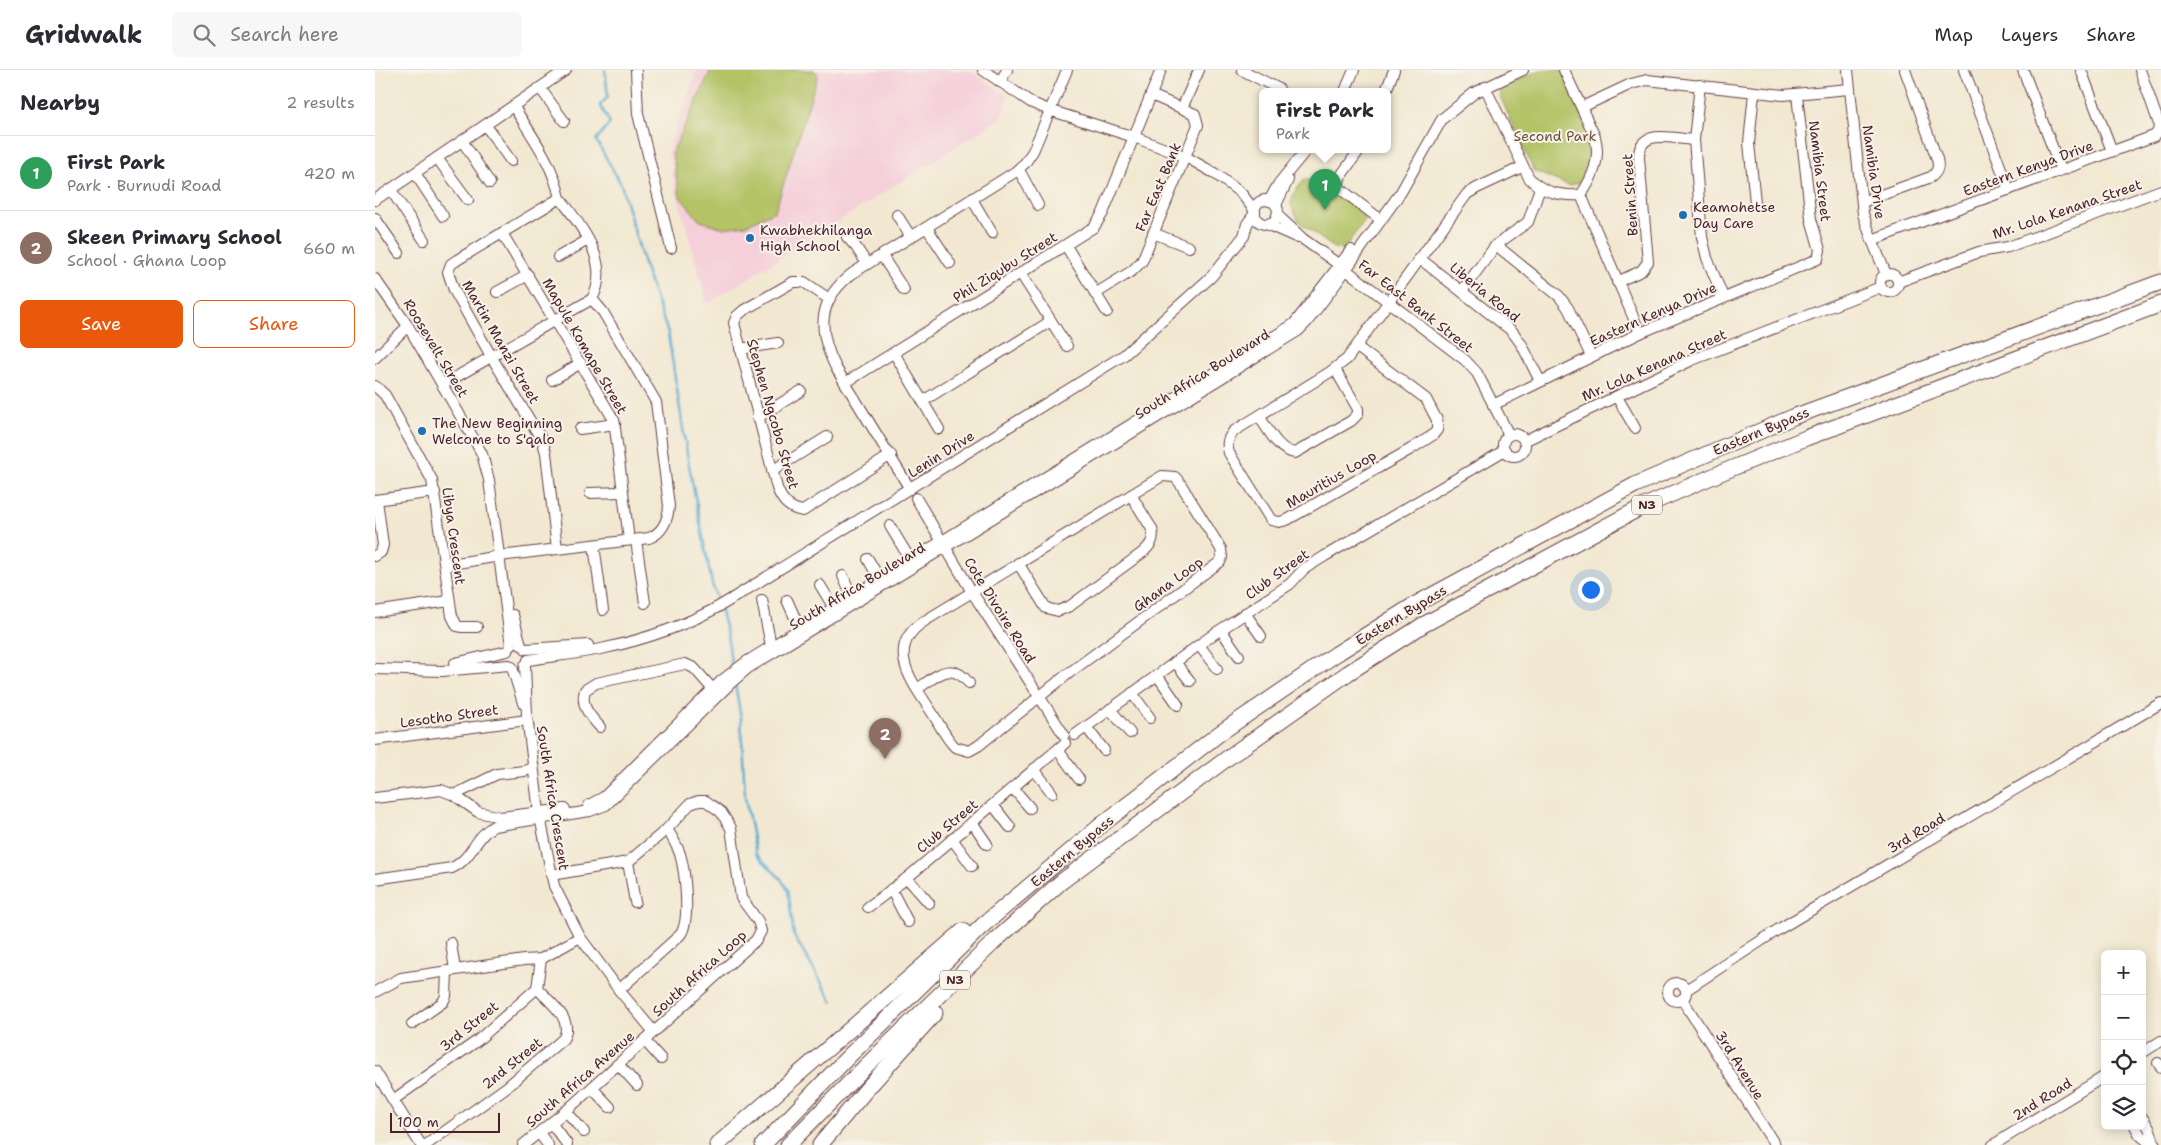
<!DOCTYPE html>
<html lang="en">
<head>
<meta charset="utf-8">
<style>
	body { margin:0; font-family:"Shantell Sans",sans-serif; background:#f7f7f7; color:#2b2b33 }
	.controls { position:absolute; right:15px; bottom:15px; display:grid; overflow:hidden; border-radius:8px; box-shadow:0 2px 12px #0003 }
	.controls button { width:45px; height:45px; display:grid; place-items:center; padding:0; border:0; border-bottom:1px solid #e1e1e2; background:#fff; color:#2b2b33; font:25px sans-serif }
	.scale { position:absolute; left:15px; bottom:12px; width:110px; box-sizing:border-box; padding-left:5px; border:2px solid #4a1f2b; border-top:0; font-size:14px; line-height:18px; white-space:nowrap; color:#4a1f2b; -webkit-text-stroke:4px #f7f3e8; paint-order:stroke }
	.you { position:absolute; left:1215px; top:519px; width:18px; height:18px; margin:-12px; border:4px solid #fff; border-radius:50%; background:#1a73e8; box-shadow:0 0 0 8px #1a73e833 }
	.badge { display:grid; place-items:center; width:32px; height:32px; border-radius:50%; background:#ea580c; color:#fff; font-size:16px; font-weight:700 }
	.pin { position:absolute; translate:-50% -41px; filter:drop-shadow(0 1px 2px #0008) }
	.pin::after { content:''; position:absolute; top:26px; width:18px; height:15px; background:inherit; clip-path:polygon(0 0,100% 0,50% 100%) }
	.popup { position:absolute; left:884px; top:18px; width:132px; height:65px; box-sizing:border-box; display:grid; place-content:center; border-radius:8px; background:#fff; filter:drop-shadow(0 1px 4px #0005); font-size:16px; white-space:nowrap; color:#7c7c81 }
	.popup b { font-size:19px; color:#2b2b33 }
	.popup::after { content:''; position:absolute; left:50%; top:100%; margin-left:-10px; border:10px solid transparent; border-top-color:#fff }
	.list { margin:0; padding:0; list-style:none }
	h2 { display:flex; justify-content:space-between; align-items:center; height:65px; margin:0; padding:0 20px; font-size:21px }
	h2 small { font-size:16px; font-weight:400; color:#7c7c81 }
	.list li { display:grid; grid-template-columns:32px 1fr auto; gap:15px; align-items:center; box-sizing:border-box; height:75px; padding:0 20px; border-top:1px solid #e1e1e2 }
	.list b { display:block; font-size:19px; white-space:nowrap }
	.list p { margin:0; font-size:16px; white-space:nowrap; color:#7c7c81 }
	.list em { font-size:16px; font-style:normal; color:#7c7c81 }
	.actions { display:flex; gap:10px; padding:15px 20px }
	.actions a { flex:1; padding:11px 0; border:1px solid #ea580c; border-radius:8px; text-align:center; font-size:18px; color:#ea580c }
	.actions .main { background:#ea580c; color:#fff }
	.icon { flex:none; width:28px; height:28px; fill:none; stroke:currentColor; stroke-width:2; stroke-linecap:round; stroke-linejoin:round }
	.map { position:relative; flex:none; width:1786px; height:1075px; overflow:hidden }
	header { display:flex; align-items:center; gap:30px; box-sizing:border-box; height:70px; padding:0 25px; background:#fff; border-bottom:1px solid #e1e1e2 }
	header strong { font-size:24px }
	nav { display:flex; gap:28px; margin-inline-start:auto; font-size:18px }
	.search { width:350px; height:45px; background:#f7f7f7; display:flex; align-items:center; gap:12px; box-sizing:border-box; padding:0 18px; border-radius:8px; color:#7c7c81; font-size:19px }
	main { display:flex }
	aside { flex:1; background:#fff }
	.map>svg:first-child { display:block }
	.built { fill:#f5cfd9 }
	.green { fill:#b4c366; stroke:#7f7148 }
	.lines { fill:none; stroke-linecap:round; stroke-linejoin:round }
	.stream { stroke:#52a9cf; stroke-width:2.5 }
	.minor-casing { stroke:#633d44; stroke-width:12 }
	.highway-casing { stroke:#633d44; stroke-width:17 }
	.minor { stroke:#fff; stroke-width:10 }
	.highway { stroke:#fff; stroke-width:15 }
	.poi-dot { fill:#1f6fb2; stroke:#f7f3e8; stroke-width:2 }
	.labels { text-anchor:middle; dominant-baseline:central; stroke-width:4; stroke-linejoin:round; paint-order:stroke }
	.shield { fill:#f7f3e8; stroke:#7e5f64; stroke-width:1 }
	.shield-label { font-size:12px; font-weight:bold; fill:#4a1f2b }
	.park-label { font-size:14px; fill:#6a503d; stroke:#f7f3e8 }
	.street-label { font-size:14px; fill:#4a1f2b; stroke:#f7f3e8 }
	.poi-label { font-size:14px; fill:#4a1f2b; stroke:#f7f3e8; text-anchor:start }
</style>
</head>
<body>
<header>
<strong>Gridwalk</strong>
<div class="search"><svg class="icon" aria-label="search" viewBox="0 0 24 24"><circle cx="10" cy="10" r="6"/><path d="M15 15l6 6"/></svg>Search here</div>
<nav><a>Map</a><a>Layers</a><a>Share</a></nav>
</header>
<main>
<aside>
<h2>Nearby<small>2 results</small></h2>
<ul class="list">
<li><span class="badge" style="background:#2e9e5b">1</span><div><b>First Park</b><p>Park · Burnudi Road</p></div><em>420 m</em></li>
<li><span class="badge" style="background:#8d6e63">2</span><div><b>Skeen Primary School</b><p>School · Ghana Loop</p></div><em>660 m</em></li>
</ul>
<div class="actions"><a class="main">Save</a><a>Share</a></div>
</aside>
<div class="map">
<svg width="1786" height="1075" viewBox="0 0 1786 1075">
	<rect width="100%" height="100%" fill="#f7f3e8"/>
	<filter id="ink" filterUnits="userSpaceOnUse"><feTurbulence type="fractalNoise" baseFrequency=".02" numOctaves="2"/><feDisplacementMap in="SourceGraphic" scale="10" xChannelSelector="R" yChannelSelector="G"/><feConvolveMatrix kernelMatrix="1 2 1 2 8 2 1 2 1" color-interpolation-filters="sRGB"/></filter>
	<filter id="wash" filterUnits="userSpaceOnUse"><feTurbulence type="fractalNoise" baseFrequency=".0096" numOctaves="4" result="noise"/><feDisplacementMap in="SourceGraphic" scale="20" xChannelSelector="R" yChannelSelector="G"/><feGaussianBlur stdDeviation="1.12" result="paint"/><feColorMatrix in="noise" values="0 0 0 0 0 0 0 0 0 0 0 0 0 0 0 0 0 1.4 0 .05"/><feComposite in="paint" operator="in"/></filter>
	<g filter="url(#wash)">
		<rect width="100%" height="100%" fill="#f2e8d1"/>
		<polygon class="built" points="322,0 593,0 633,25 627,48 332,234 296,102 299,95 292,84"/>
		<g class="green">
			<polygon points="336,0 439,0 443,5 400,141 371,155 349,158 325,151 305,127 297,83"/>
			<polygon points="1165,0 1187,0 1220,73 1210,110 1194,116 1159,101 1124,24 1128,17"/>
			<polygon points="931,108 943,118 952,117 992,147 969,179 959,178 924,152 915,133 920,121"/>
		</g>
		<g class="lines">
			<g class="stream">
				<polyline points="230,0 233,27 225,35 235,53 221,70 246,114 270,198 293,263 313,390 337,514 343,533"/>
				<polyline points="345,538 352,564 357,599"/>
				<polyline points="360,614 366,648 370,727 381,784 406,809 413,820 419,866 458,932"/>
			</g>
		</g>
	</g>
	<g filter="url(#ink)">
		<g class="lines">
			<g class="minor-casing">
				<g id="minor">
					<polyline points="261,0 263,44 296,178"/>
					<polyline points="608,0 657,33 674,40 759,67 811,87 839,103 866,123 880,141"/>
					<polyline points="867,0 904,19"/>
					<path d="M 1189,0 L 1220,67 C 1226,89 1218,107 1206,125"/>
					<polyline points="1473,0 1488,144 1497,170 1511,204"/>
					<polyline points="1589,0 1634,120"/>
					<polyline points="1648,0 1686,100"/>
					<polyline points="1706,0 1737,81"/>
					<polyline points="625,12 632,0"/>
					<polyline points="1325,15 1319,70 1327,167 1332,188 1348,227"/>
					<path d="M 1110,17 L 1154,108 C 1168,123 1186,126 1206,125"/>
					<polyline points="165,18 189,51"/>
					<polyline points="970,21 979,0"/>
					<polyline points="1011,21 1019,0"/>
					<polyline points="1379,23 1374,73 1380,132"/>
					<path d="M 139,37 C 158,68 177,92 185,128"/>
					<polyline points="1207,37 1256,14 1272,10 1408,25 1474,19"/>
					<polyline points="807,38 824,0"/>
					<polyline points="111,56 136,91"/>
					<polyline points="88,72 115,113"/>
					<polyline points="985,79 965,107 963,117 1006,150"/>
					<polyline points="62,88 93,130"/>
					<polyline points="644,100 663,135"/>
					<polyline points="40,103 68,146"/>
					<polyline points="16,120 49,170"/>
					<polyline points="1206,125 1265,263"/>
					<polyline points="597,129 617,163"/>
					<polyline points="0,130 191,0"/>
					<circle cx="891" cy="142" r="12"/>
					<polyline points="894,131 904,113 932,79"/>
					<path d="M 1487,132 L 1556,107 C 1563,102 1564,97 1562,89 L 1530,0"/>
					<polyline points="901,135 913,110"/>
					<polyline points="522,145 536,167"/>
					<polyline points="902,145 928,169 970,199 1090,290 1102,303 1134,365"/>
					<polyline points="0,148 24,183"/>
					<polyline points="891,154 923,168"/>
					<polyline points="552,158 575,193"/>
					<polyline points="127,163 239,350 254,470"/>
					<polyline points="778,163 814,177"/>
					<polyline points="472,167 481,177 492,194"/>
					<polyline points="1497,170 1779,66 1783,62 1784,54 1765,0"/>
					<polyline points="1121,175 1184,226 1193,238 1216,286"/>
					<polyline points="691,176 732,242"/>
					<polyline points="507,186 529,220"/>
					<polyline points="183,187 213,170"/>
					<polyline points="1044,188 1137,261 1147,275 1165,311"/>
					<polyline points="646,204 692,276"/>
					<circle cx="1514" cy="213" r="9"/>
					<polyline points="0,209 33,256 100,371 107,384 114,410 136,576"/>
					<path d="M 1242,212 L 1266,201 L 1273,192 L 1264,88 C 1263,57 1297,69 1319,70"/>
					<polyline points="1523,212 1604,182 1633,177 1786,120"/>
					<polyline points="1087,221 1121,175 1153,152 1165,118"/>
					<polyline points="122,222 153,205"/>
					<polyline points="720,224 757,201 767,191 823,55 820,44 776,25"/>
					<path d="M 454,229 L 429,212 L 418,212 L 369,240 L 362,246 L 359,253 L 402,418 C 407,431 414,439 428,441 L 516,385"/>
					<path d="M 982,277 L 1051,329 L 1062,350 L 1062,360 L 1058,365 L 1036,379 L 912,450 L 904,452 L 896,450 L 854,383 C 851,373 853,368 859,361 L 955,302 L 972,289 L 1092,124 L 1102,118 L 1147,97"/>
					<polyline points="365,279 403,273"/>
					<polyline points="519,283 564,359"/>
					<polyline points="0,288 33,256"/>
					<polyline points="177,310 206,293"/>
					<polyline points="470,313 719,157 728,143 786,0"/>
					<polyline points="67,315 217,229"/>
					<polyline points="0,316 10,325 57,410 77,546 82,556 86,557 102,557"/>
					<polyline points="1242,327 1260,358"/>
					<polyline points="548,331 676,251"/>
					<polyline points="1118,335 1265,263 1443,189 1445,180 1436,149 1422,25"/>
					<path d="M 884,346 C 893,359 903,381 920,383 L 976,351 L 983,344 L 983,339 L 960,299"/>
					<polyline points="382,348 426,321"/>
					<polyline points="205,359 240,354"/>
					<circle cx="1139" cy="375" r="11"/>
					<polyline points="1149,371 1317,290 1506,217"/>
					<polyline points="397,401 452,367"/>
					<path d="M 787,406 L 800,407 L 805,413 L 846,479 L 847,487 L 845,492 L 694,603 L 603,676 L 594,681 L 580,677 C 570,667 564,653 556,641 C 538,613 509,578 548,552 Z"/>
					<path d="M 535,419 L 461,298 C 442,260 442,230 478,203 L 640,102 L 650,93 L 658,81 L 692,0"/>
					<polyline points="215,423 247,422"/>
					<polyline points="541,428 597,522 689,665"/>
					<polyline points="0,430 60,422"/>
					<polyline points="515,456 536,491"/>
					<polyline points="261,470 270,533"/>
					<polyline points="219,475 228,540"/>
					<polyline points="0,486 6,482 8,475 2,430"/>
					<polyline points="493,489 505,510"/>
					<path d="M 643,493 L 671,538 L 683,541 L 695,536 L 767,483 C 775,476 780,470 777,459 L 756,425"/>
					<path d="M 70,495 L 125,486 L 274,468 C 287,463 293,450 294,436 L 281,332 L 228,242 L 217,229 C 237,193 206,156 185,128 L 82,190 L 76,194 L 73,202 L 79,220 L 116,286 L 168,372 L 171,383 L 182,479"/>
					<polyline points="468,506 477,527"/>
					<polyline points="445,515 459,538"/>
					<polyline points="387,530 396,576"/>
					<polyline points="412,530 425,559"/>
					<polyline points="0,542 74,531"/>
					<polyline points="870,543 886,566"/>
					<polyline points="138,545 146,575"/>
					<polyline points="846,560 864,586"/>
					<polyline points="824,575 842,599"/>
					<polyline points="151,579 213,575"/>
					<path d="M 153,590 C 178,586 202,584 226,579 C 268,570 313,555 350,533 L 749,285 L 836,207 L 869,166 L 872,154 L 880,143"/>
					<polyline points="800,592 815,611"/>
					<polyline points="80,593 132,581"/>
					<polyline points="150,595 152,646 164,742 179,816 205,867 244,920 279,962"/>
					<polyline points="137,597 148,633"/>
					<polyline points="0,599 67,601 134,595"/>
					<polyline points="782,605 803,635"/>
					<path d="M 542,619 C 562,606 575,590 594,613"/>
					<polyline points="757,623 775,648"/>
					<polyline points="735,639 755,663"/>
					<path d="M 225,657 C 215,646 205,636 210,620 L 221,613 L 310,594 L 319,598 L 342,624"/>
					<polyline points="711,657 729,680"/>
					<polyline points="700,665 839,564 915,514 929,499 950,486 1130,380"/>
					<polyline points="0,670 152,650"/>
					<polyline points="683,680 704,709"/>
					<polyline points="659,699 677,723"/>
					<polyline points="638,718 655,738"/>
					<polyline points="79,725 122,704 149,701 158,698"/>
					<polyline points="0,728 66,720 79,725 103,742 125,747 190,739"/>
					<polyline points="214,735 229,727 346,611 371,592 919,254 976,180"/>
					<polyline points="618,735 635,757"/>
					<polyline points="597,752 612,774"/>
					<polyline points="577,769 597,796"/>
					<polyline points="253,792 260,832"/>
					<polyline points="532,808 554,833"/>
					<path d="M 0,809 L 77,798 C 97,789 100,766 119,756 L 215,741 L 231,735 L 357,612 L 373,598 L 923,261 L 932,252 L 960,215 L 1026,122 L 1067,49 L 1099,23 L 1148,0"/>
					<polyline points="516,819 533,852"/>
					<polyline points="493,837 532,808 690,673"/>
					<polyline points="76,873 80,900"/>
					<circle cx="1302" cy="922" r="9"/>
					<path d="M 244,920 L 305,865 C 316,852 310,801 305,784 C 302,775 297,767 292,759"/>
					<polyline points="1311,920 1404,859 1786,633"/>
					<polyline points="0,922 26,908 149,890 166,889 205,867"/>
					<polyline points="1307,929 1400,1075"/>
					<polyline points="37,954 68,932 71,926 72,901"/>
					<polyline points="270,971 286,989"/>
					<polyline points="1767,983 1786,971"/>
					<polyline points="1783,993 1786,997"/>
					<polyline points="243,994 262,1015"/>
					<polyline points="0,1001 46,1075"/>
					<polyline points="217,1018 235,1037"/>
					<polyline points="18,1030 102,971 162,918 166,889"/>
					<polyline points="191,1041 209,1062"/>
					<polyline points="1767,1047 1774,1058 1780,1075"/>
					<polyline points="176,1053 192,1074"/>
					<polyline points="1760,1056 1765,1065 1777,1075"/>
					<polyline points="164,1063 173,1075"/>
					<path d="M 51,1075 L 133,1016 L 188,969 C 200,949 174,932 162,918"/>
					<polyline points="148,1075 191,1041 381,870 386,861 383,851 366,828 356,758 346,742 331,731 324,731 315,734 292,759 253,792 176,805"/>
					<polyline points="1618,1075 1730,1006"/>
				</g>
			</g>
			<g class="highway-casing">
				<g id="highway">
					<polyline points="342,1075 588,861"/>
					<polyline points="388,1075 473,987 607,856 725,756 845,663 961,584 1039,535 1260,415 1418,347 1786,212"/>
					<polyline points="413,1075 492,995 621,870 686,812 858,684 973,603 1048,555 1265,438 1343,404 1431,368 1786,234"/>
					<polyline points="445,1075 491,1020 560,943"/>
				</g>
			</g>
			<use href="#minor" class="minor"/>
			<use href="#highway" class="highway"/>
		</g>
	</g>
	<g class="poi-dot">
		<circle cx="1308" cy="145" r="5"/>
		<circle cx="375" cy="168" r="5"/>
		<circle cx="47" cy="361" r="5"/>
	</g>
	<g class="labels">
		<g class="shield">
			<rect x="1257" y="425.5" width="30" height="19" rx="4"/>
			<rect x="565" y="900.5" width="30" height="19" rx="4"/>
		</g>
		<g class="shield-label">
			<text x="1272" y="435">N3</text>
			<text x="580" y="910">N3</text>
		</g>
		<g class="park-label">
			<text x="1180" y="66">Second Park</text>
		</g>
		<g class="street-label">
			<text transform="translate(1653 98) rotate(-20)">Eastern Kenya Drive</text>
			<text transform="translate(1445 101) rotate(83)">Namibia Street</text>
			<text transform="translate(1499 102) rotate(82)">Namibia Drive</text>
			<text transform="translate(783 117) rotate(-67)">Far East Bank</text>
			<text transform="translate(1255 125) rotate(-94)">Benin Street</text>
			<text transform="translate(1692 139) rotate(-19)">Mr. Lola Kenana Street</text>
			<text transform="translate(630 197) rotate(-32)">Phil Ziqubu Street</text>
			<text transform="translate(1110 222) rotate(39)">Liberia Road</text>
			<text transform="translate(1041 236) rotate(38)">Far East Bank Street</text>
			<text transform="translate(1278 244) rotate(-24)">Eastern Kenya Drive</text>
			<text transform="translate(126 272) rotate(60)">Martin Manzi Street</text>
			<text transform="translate(210 276) rotate(60)">Mapule Komape Street</text>
			<text transform="translate(61 278) rotate(59)">Roosevelt Street</text>
			<text transform="translate(1279 295) rotate(-24)">Mr. Lola Kenana Street</text>
			<text transform="translate(827 304) rotate(-32)">South Africa Boulevard</text>
			<text transform="translate(398 344) rotate(74)">Stephen Ngcobo Street</text>
			<text transform="translate(1386 361) rotate(-23)">Eastern Bypass</text>
			<text transform="translate(566 384) rotate(-32)">Lenin Drive</text>
			<text transform="translate(956 409) rotate(-30)">Mauritius Loop</text>
			<text transform="translate(79 466) rotate(82)">Libya Crescent</text>
			<text transform="translate(902 504) rotate(-36)">Club Street</text>
			<text transform="translate(793 514) rotate(-36)">Ghana Loop</text>
			<text transform="translate(482 516) rotate(-31)">South Africa Boulevard</text>
			<text transform="translate(625 540) rotate(58)">Cote Divoire Road</text>
			<text transform="translate(1026 545) rotate(-31)">Eastern Bypass</text>
			<text transform="translate(74 646) rotate(-8)">Lesotho Street</text>
			<text transform="translate(178 728) rotate(81)">South Africa Crescent</text>
			<text transform="translate(572 756) rotate(-40)">Club Street</text>
			<text transform="translate(1541 763) rotate(-31)">3rd Road</text>
			<text transform="translate(697 781) rotate(-40)">Eastern Bypass</text>
			<text transform="translate(324 903) rotate(-42)">South Africa Loop</text>
			<text transform="translate(94 956) rotate(-39)">3rd Street</text>
			<text transform="translate(137 993) rotate(-39)">2nd Street</text>
			<text transform="translate(1365 995) rotate(58)">3rd Avenue</text>
			<text transform="translate(205 1009) rotate(-41)">South Africa Avenue</text>
			<text transform="translate(1667 1029) rotate(-32)">2nd Road</text>
		</g>
		<g class="poi-label">
			<text x="1318" y="137">Keamohetse<tspan x="1318" dy="16">Day Care</tspan></text>
			<text x="385" y="160">Kwabhekhilanga<tspan x="385" dy="16">High School</tspan></text>
			<text x="57" y="353">The New Beginning<tspan x="57" dy="16">Welcome to S'qalo</tspan></text>
		</g>
	</g>
</svg>
<div class="controls">
<button>+</button>
<button>−</button>
<button><svg class="icon" aria-label="locate" viewBox="0 0 24 24"><circle cx="12" cy="12" r="6"/><path d="M12 2v4M12 18v4M2 12h4M18 12h4"/></svg></button>
<button><svg class="icon" aria-label="layers" viewBox="0 0 24 24"><path d="M12 4l9 5-9 5-9-5zM3 14l9 5 9-5"/></svg></button>
</div>
<div class="scale">100 m</div>
<div class="you"></div>
<div class="pin badge" style="left:950px;top:140px;background:#2e9e5b">1</div>
<div class="popup"><b>First Park</b>Park</div>
<div class="pin badge" style="left:510px;top:689px;background:#8d6e63">2</div>
</div>
</main>
</body>
</html>
